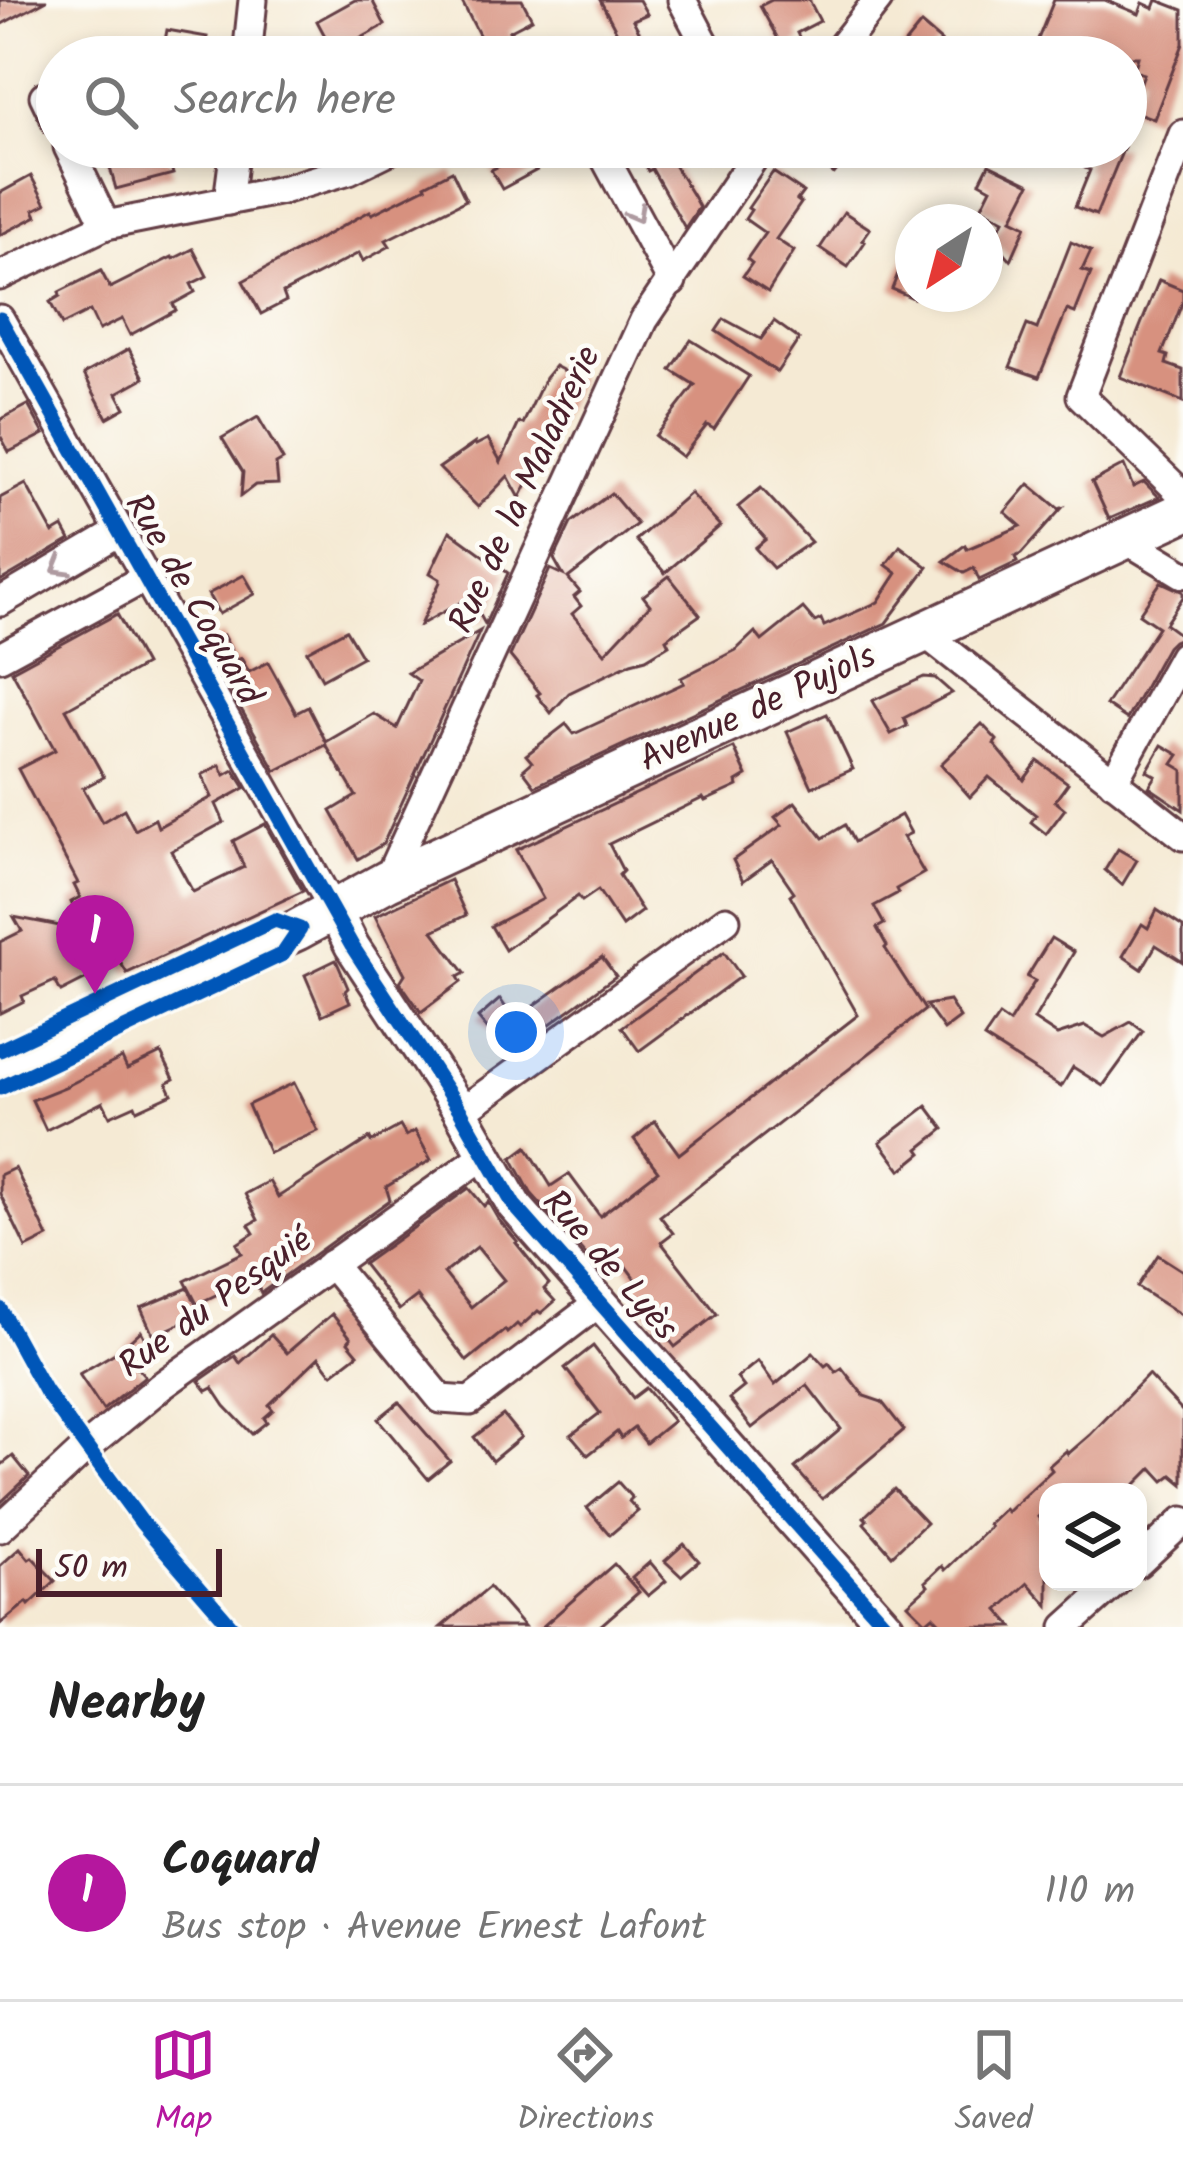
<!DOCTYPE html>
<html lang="en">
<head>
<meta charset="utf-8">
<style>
	body { margin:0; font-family:Kalam,sans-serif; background:#f6f6f6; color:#222 }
	.controls { position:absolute; right:36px; bottom:36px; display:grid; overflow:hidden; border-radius:24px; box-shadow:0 6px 18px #0003 }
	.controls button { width:108px; height:108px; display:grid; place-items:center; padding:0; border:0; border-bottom:3px solid #e0e0e0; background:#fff; color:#222; font:60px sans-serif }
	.compass { position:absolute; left:895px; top:204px; width:108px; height:108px; border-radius:50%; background:#fff; box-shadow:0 6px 18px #0003; rotate:216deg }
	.scale { position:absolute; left:36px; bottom:30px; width:186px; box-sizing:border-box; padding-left:12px; border:6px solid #4a1f2b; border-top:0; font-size:33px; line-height:42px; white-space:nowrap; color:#4a1f2b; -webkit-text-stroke:9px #fdfcf7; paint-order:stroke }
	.you { position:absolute; left:516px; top:1032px; width:42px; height:42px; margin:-30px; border:9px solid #fff; border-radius:50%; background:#1a73e8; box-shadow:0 0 0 18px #1a73e833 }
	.badge { display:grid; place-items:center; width:78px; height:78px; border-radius:50%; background:#b5179e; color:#fff; font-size:39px; font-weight:700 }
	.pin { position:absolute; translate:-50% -99px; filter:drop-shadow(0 3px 6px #0008) }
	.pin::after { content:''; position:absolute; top:63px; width:42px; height:36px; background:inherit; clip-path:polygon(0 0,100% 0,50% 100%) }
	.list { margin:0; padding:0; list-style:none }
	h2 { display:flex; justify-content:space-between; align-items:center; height:156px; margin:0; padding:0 48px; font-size:51px }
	h2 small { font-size:39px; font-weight:400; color:#767676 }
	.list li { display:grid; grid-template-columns:78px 1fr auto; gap:36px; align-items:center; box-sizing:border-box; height:216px; padding:0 48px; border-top:3px solid #e0e0e0 }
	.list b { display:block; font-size:45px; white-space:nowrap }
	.list p { margin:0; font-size:39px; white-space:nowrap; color:#767676 }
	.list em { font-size:39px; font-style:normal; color:#767676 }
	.icon { flex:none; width:66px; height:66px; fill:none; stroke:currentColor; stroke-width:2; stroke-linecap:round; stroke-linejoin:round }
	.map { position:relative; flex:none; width:1183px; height:1627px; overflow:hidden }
	.search { position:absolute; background:#fff; box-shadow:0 6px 18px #0003; left:36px; right:36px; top:36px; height:132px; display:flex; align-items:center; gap:30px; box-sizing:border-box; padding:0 42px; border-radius:66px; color:#767676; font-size:45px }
	.sheet { height:372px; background:#fff }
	nav { display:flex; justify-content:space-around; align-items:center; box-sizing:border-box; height:168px; border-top:3px solid #e0e0e0; background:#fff; font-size:33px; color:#767676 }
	nav a { display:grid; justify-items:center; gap:6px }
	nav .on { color:#b5179e }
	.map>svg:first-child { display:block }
	.building { fill:#d7917f; fill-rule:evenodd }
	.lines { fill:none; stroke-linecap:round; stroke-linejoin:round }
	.minor-casing { stroke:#643d44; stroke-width:33 }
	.tertiary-casing { stroke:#643d44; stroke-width:39 }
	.secondary-casing { stroke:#643d44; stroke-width:45 }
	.minor { stroke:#fff; stroke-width:27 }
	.tertiary { stroke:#fff; stroke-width:33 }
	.secondary { stroke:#fff; stroke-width:39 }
	.cycleway-casing { stroke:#fdfcf7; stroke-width:22 }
	.cycleway { stroke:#0057b8; stroke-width:15 }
	.oneway { stroke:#ae9aa0 }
	.labels { text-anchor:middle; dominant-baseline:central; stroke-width:9; stroke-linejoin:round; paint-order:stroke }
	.street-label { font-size:36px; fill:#4a1f2b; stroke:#fdfcf7 }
</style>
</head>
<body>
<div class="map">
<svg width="1183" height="1627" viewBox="0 0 1183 1627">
	<rect width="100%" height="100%" fill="#fdfcf7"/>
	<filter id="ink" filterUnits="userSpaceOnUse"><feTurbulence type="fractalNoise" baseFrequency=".00833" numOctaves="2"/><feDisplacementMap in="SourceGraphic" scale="24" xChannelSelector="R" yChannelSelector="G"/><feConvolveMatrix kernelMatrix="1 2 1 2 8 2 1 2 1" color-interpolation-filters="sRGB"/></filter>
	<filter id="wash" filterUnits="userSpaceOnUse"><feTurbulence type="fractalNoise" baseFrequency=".004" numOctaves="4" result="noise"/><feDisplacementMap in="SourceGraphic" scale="48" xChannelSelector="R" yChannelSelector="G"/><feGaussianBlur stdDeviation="2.7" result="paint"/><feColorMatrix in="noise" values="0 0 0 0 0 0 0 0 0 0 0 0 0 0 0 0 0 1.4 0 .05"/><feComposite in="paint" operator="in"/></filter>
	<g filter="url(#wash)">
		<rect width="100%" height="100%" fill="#f5ead4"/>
		<g id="blocks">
			<g class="building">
				<polygon points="0,0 47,0 0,25"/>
				<polygon points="355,0 372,0 385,25 334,53 317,21"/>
				<polygon points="461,0 522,0 532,19 509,31 513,38 488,52"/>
				<polygon points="600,0 639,0 647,14 633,20 653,57 630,57"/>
				<polygon points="772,0 809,0 820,21 797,33 801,41 784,50 760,6"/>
				<polygon points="1054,0 1105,0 1139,14 1143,3 1154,8 1157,0 1183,10 1183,44 1154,119 1130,110 1144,74 1134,71 1138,57 1046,57 1049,49 1036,44"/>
				<polygon points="921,24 941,41 928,57 894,57"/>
				<polygon points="167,30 207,37 203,57 162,57"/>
				<polygon points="104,147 166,147 173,174 116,189"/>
				<polygon points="491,147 570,147 535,166 537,170 502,189 491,170 501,165"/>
				<polygon points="636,147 663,147 693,196 699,207 685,228 652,169 648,171"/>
				<polygon points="800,147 856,147 834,174"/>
				<polygon points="1093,147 1124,147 1096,215 1075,207 1090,170 1085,168"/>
				<polygon points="989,164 1030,184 1012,219 1026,226 1011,260 993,239 1004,220 981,208 991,188 980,182"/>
				<polygon points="452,171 466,200 386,240 390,246 363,261 359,253 283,293 286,301 261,314 243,281 370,211 372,214 426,187 425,185"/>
				<polygon points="773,172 803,192 797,200 801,203 776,239 794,251 768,292 743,276 752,263 747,259 765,233 745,219 751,210 748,208"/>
				<polygon points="31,176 46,204 34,210 37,216 0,235 0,193"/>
				<polygon points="844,212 870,229 862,240 865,242 848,267 820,248"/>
				<polygon points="912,238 913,238 913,298 892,289"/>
				<polygon points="1071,242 1091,251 1082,270 1091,273 1075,313 1067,310 1039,377 1010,367 1027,325 1037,329"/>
				<polygon points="193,249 207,276 191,284 195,292 173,304 176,310 130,335 122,319 99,330 90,311 62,325 50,302 60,296 59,292 101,271 110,288 172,257 173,259"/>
				<polygon points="1159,280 1183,290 1183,301 1162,354 1168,356 1166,364 1183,370 1183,402 1120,377"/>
				<polygon points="724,319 761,339 774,321 799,339 777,372 716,331"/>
				<polygon points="691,340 749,376 714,429 707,425 682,457 655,436 695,385 671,370"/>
				<polygon points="129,349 144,378 117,393 125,408 107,418 84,374"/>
				<polygon points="555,366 579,379 520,498 508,476 478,507 439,468 475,443 476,445 488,439 501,462 519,423 523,424 545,378"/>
				<polygon points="28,405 44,434 9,452 0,435 0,420"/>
				<polygon points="258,417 283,460 276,464 278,484 255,485 241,496 243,472 222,438"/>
				<polygon points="1124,465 1133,487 1144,482 1159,497 1109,519 1092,482"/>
				<polygon points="26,484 53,533 63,527 70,540 0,581 0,498"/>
				<polygon points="1029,484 1059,509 1062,508 1021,554 1015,557 1017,562 979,580 974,568 964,573 944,561 965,545 967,549 1021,526 1005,512"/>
				<polygon points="761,488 811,542 773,568 755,548 766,539 738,507"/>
				<polygon points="611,493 637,524 568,578 580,592 574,597 581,606 572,614 605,653 650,605 643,596 669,576 700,615 666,639 669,645 646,659 631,663 569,693 551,713 537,695 540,693 510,656 550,569 563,575 554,559 571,523"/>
				<polygon points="690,493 720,526 665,573 636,540"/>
				<polygon points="450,531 508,573 485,624 470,597 420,625 440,582 440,579 430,573"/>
				<polygon points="900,546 928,567 886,623 535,786 523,770 532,762 526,755 566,724 574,734 684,683 681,678 736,650 755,632 762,641 803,608 815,622 821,619 824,626 878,602 897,573 886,565"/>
				<polygon points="244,575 255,594 219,614 208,594"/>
				<polygon points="1161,582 1183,592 1183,597 1165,624 1183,637 1173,641 1167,647 1127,719 1106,705 1158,627 1139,614"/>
				<polygon points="117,614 145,665 66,709 104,777 83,788 102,822 124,809 135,830 155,819 158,827 212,797 202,775 220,765 225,775 234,770 245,788 216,804 224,822 171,851 193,892 244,867 233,841 265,824 303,891 127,973 120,962 61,992 55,981 22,996 24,1001 0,1013 0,942 22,931 14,917 85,931 71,902 80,897 74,885 78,883 18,769 55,750 12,671"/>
				<polygon points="346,630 362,657 322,679 307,651"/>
				<polygon points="480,631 383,844 358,859 331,811 356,796 326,745 276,771 205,645 223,635 237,661 241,658 249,672 268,662 296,713 308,707 326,742 374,714 397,728 419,681 408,673"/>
				<polygon points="924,677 935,678 952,693 904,718 907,726 891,734 872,701"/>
				<polygon points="827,714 853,769 812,787 787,732"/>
				<polygon points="982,724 997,740 994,744 1024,780 1038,761 1068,783 1055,801 1065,809 1046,834 1031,822 1036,815 989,777 970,797 941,764"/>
				<polygon points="1162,745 1179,755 1173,764 1183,770 1183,810 1149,787 1156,776 1147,771"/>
				<polygon points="734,748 747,776 737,782 738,786 705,801 703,798 609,844 623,871 619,875 642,911 622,926 598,890 582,901 578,896 505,950 491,926 543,899 516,850"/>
				<polygon points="795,802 823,838 845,825 854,842 901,815 911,833 903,837 924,873 896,889 898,893 874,906 884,924 877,928 887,946 885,948 925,1010 660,1216 673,1233 661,1242 717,1314 675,1347 631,1290 639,1284 615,1252 596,1266 531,1193 512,1158 527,1147 551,1186 569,1174 600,1216 658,1171 634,1139 655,1121 679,1154 858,1015 790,895 794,892 772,860 743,881 733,860 782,825 775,817"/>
				<polygon points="1118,849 1137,860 1122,885 1105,870"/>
				<polygon points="450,880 466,915 433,931 465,973 458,977 461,982 421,1012 400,982 405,974 375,916"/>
				<polygon points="1157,910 1183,927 1183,962 1156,945 1142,969 1123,956 1142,924 1148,928"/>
				<polygon points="1051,938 1074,952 1034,1020 1057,1035 1085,1026 1104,1037 1131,1022 1143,1031 1103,1086 1073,1067 1061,1087 984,1038 999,1016 1009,1023 1035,981 1027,977"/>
				<polygon points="724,952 741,976 639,1051 622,1027"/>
				<polygon points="602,957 616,976 520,1046 506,1027 493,1036 478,1018 500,999 514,1020"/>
				<polygon points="336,960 348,988 345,991 350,1002 322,1015 305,975"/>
				<polygon points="949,1001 960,1018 944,1030 926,1005"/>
				<polygon points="161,1053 174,1079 167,1083 172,1094 137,1110 135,1105 110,1116 103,1102 46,1130 32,1100 65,1087 122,1058 127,1069"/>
				<polygon points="294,1083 318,1131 269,1153 248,1105"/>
				<polygon points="927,1106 944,1129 919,1149 922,1153 901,1170 880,1142"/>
				<polygon points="400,1126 406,1136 415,1131 431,1160 386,1187 390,1200 261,1293 253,1277 197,1304 185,1281 242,1253 237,1244 254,1233 249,1225 258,1220 245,1194 269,1181 278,1197 370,1138 371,1142"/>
				<polygon points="15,1168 48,1237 26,1248 0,1194 0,1175"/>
				<path d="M 469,1188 L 484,1206 L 488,1202 L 498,1219 L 518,1242 L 516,1243 L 549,1284 L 544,1289 L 555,1301 L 541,1313 L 538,1311 L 520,1327 L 517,1324 L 507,1333 L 505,1330 L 467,1361 L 417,1296 L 399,1310 L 363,1264 ZM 477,1247 L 504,1280 L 471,1307 L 444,1273 Z"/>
				<polygon points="1158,1255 1183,1271 1183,1316 1137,1287"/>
				<polygon points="188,1288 201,1314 160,1333 152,1333 141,1308"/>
				<polygon points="332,1314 351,1338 348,1342 358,1354 332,1374 319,1357 269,1405 273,1410 264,1418 267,1422 252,1434 225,1406 213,1388 207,1391 199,1381 235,1356 240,1363 271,1335 287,1353"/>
				<polygon points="141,1331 152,1352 136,1366 145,1376 103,1410 79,1374 120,1350"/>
				<polygon points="593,1346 633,1398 646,1388 673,1421 646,1443 634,1428 621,1438 617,1432 588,1455 571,1435 600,1413 565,1368"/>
				<polygon points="813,1353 825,1366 829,1363 836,1372 842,1368 864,1396 882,1402 904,1430 822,1499 795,1468 841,1429 807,1385 752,1428 729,1399 744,1387 737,1378 758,1361 775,1385"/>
				<polygon points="1148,1375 1183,1412 1183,1484 1172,1475 1164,1481 1152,1468 1128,1492 1048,1492 1048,1508 1038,1517 1048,1529 1048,1605 1028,1583 998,1610 1013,1627 944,1627 933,1616 926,1622 908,1604 928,1586 925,1582 942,1566 945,1570 964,1552 990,1527 988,1524 1004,1509 1007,1512 1026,1494 1052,1470 1049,1466 1066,1451 1068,1454 1090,1435"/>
				<polygon points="399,1402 450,1461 428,1479 378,1419"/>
				<polygon points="503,1415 521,1437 492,1461 474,1437"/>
				<polygon points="13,1456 29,1476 0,1503 0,1466"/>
				<polygon points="618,1482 632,1498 629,1501 638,1511 610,1535 587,1508"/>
				<polygon points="894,1489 926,1523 892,1555 864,1523 867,1520 864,1517"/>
				<polygon points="684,1544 699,1561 681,1576 665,1561"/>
				<polygon points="20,1548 29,1559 32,1557 55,1581 29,1605 27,1602 0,1624 0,1566"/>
				<polygon points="650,1562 666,1581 648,1596 632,1578"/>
				<polygon points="614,1564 639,1592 599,1627 542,1627"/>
				<polygon points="489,1587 524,1627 441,1627"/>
			</g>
		</g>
	</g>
	<g filter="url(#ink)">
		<use href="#blocks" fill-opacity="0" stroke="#643d44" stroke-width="3"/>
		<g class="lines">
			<g class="minor-casing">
				<g id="minor">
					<polyline points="682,0 712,57"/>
					<polyline points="247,57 253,0"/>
					<polyline points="833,57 878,0"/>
					<polyline points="57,91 44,96 57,123"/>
					<polyline points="1183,134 1081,396 1183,495"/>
					<polyline points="68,147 106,225"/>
					<polyline points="599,147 672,282"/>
					<polyline points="228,201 235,147"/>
					<polyline points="0,276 106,225 282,190 349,170 396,147"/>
					<polyline points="0,319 334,910"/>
					<polyline points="1125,539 1183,574"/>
					<polyline points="0,602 119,532"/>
					<polyline points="923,632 1183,836"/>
					<polyline points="0,657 145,578"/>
					<polyline points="1113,782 1183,656"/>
					<polyline points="387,881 644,320 761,147"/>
					<polyline points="461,1112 726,920"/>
					<polyline points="331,1264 441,1399 470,1401 600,1302"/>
					<polyline points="0,1528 86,1448 160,1387 486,1154"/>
					<polyline points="1138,1563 1183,1521"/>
					<polyline points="1066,1627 1116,1582"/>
				</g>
			</g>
			<g class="tertiary-casing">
				<polyline id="tertiary" points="334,910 352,946 461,1112 514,1205 887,1627"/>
			</g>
			<g class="secondary-casing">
				<polyline id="secondary" points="0,1066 297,930 387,881 1183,512"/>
			</g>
			<use href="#minor" class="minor"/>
			<use href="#tertiary" class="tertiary"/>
			<use href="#secondary" class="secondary"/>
			<g class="cycleway-casing">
				<g id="cycleway">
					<polyline points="0,319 352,946 461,1112 514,1205 887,1627"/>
					<polyline points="0,1050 275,920 300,929 283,954 0,1088"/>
					<polyline points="0,1309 45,1391 142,1523 232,1627"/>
				</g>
			</g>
			<use href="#cycleway" class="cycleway"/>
		</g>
		<defs><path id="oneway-chevron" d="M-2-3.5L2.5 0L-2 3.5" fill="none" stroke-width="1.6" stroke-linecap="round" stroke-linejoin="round" transform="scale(3)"/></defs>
		<g class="oneway">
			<use href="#oneway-chevron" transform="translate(636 214) rotate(61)"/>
			<use href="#oneway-chevron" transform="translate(60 567) rotate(150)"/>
		</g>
	</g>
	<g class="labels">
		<g class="street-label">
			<text transform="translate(526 490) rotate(-65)">Rue de la Maladrerie</text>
			<text transform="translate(192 600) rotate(60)">Rue de Coquard</text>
			<text transform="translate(758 709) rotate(-25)">Avenue de Pujols</text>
			<text transform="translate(609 1266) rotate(49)">Rue de Lyès</text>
			<text transform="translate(216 1304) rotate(-36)">Rue du Pesquié</text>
		</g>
	</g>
</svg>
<div class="controls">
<button><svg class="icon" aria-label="layers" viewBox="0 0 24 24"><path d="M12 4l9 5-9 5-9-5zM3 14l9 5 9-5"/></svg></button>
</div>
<svg class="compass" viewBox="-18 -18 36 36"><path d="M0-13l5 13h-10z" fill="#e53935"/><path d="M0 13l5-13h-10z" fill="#767676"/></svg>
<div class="scale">50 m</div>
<div class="you"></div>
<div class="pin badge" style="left:95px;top:994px">1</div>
<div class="search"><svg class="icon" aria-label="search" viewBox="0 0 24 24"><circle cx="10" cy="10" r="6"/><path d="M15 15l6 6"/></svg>Search here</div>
</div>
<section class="sheet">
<h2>Nearby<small></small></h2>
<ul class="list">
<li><span class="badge">1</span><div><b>Coquard</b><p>Bus stop · Avenue Ernest Lafont</p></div><em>110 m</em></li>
</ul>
</section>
<nav>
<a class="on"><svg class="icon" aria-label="map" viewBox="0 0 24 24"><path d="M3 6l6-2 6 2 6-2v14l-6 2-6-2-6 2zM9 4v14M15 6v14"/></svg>Map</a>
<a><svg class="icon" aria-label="directions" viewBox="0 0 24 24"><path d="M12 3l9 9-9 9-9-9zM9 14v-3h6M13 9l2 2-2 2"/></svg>Directions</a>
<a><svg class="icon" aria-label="saved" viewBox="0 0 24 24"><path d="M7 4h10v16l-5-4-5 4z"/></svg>Saved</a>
</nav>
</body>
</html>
